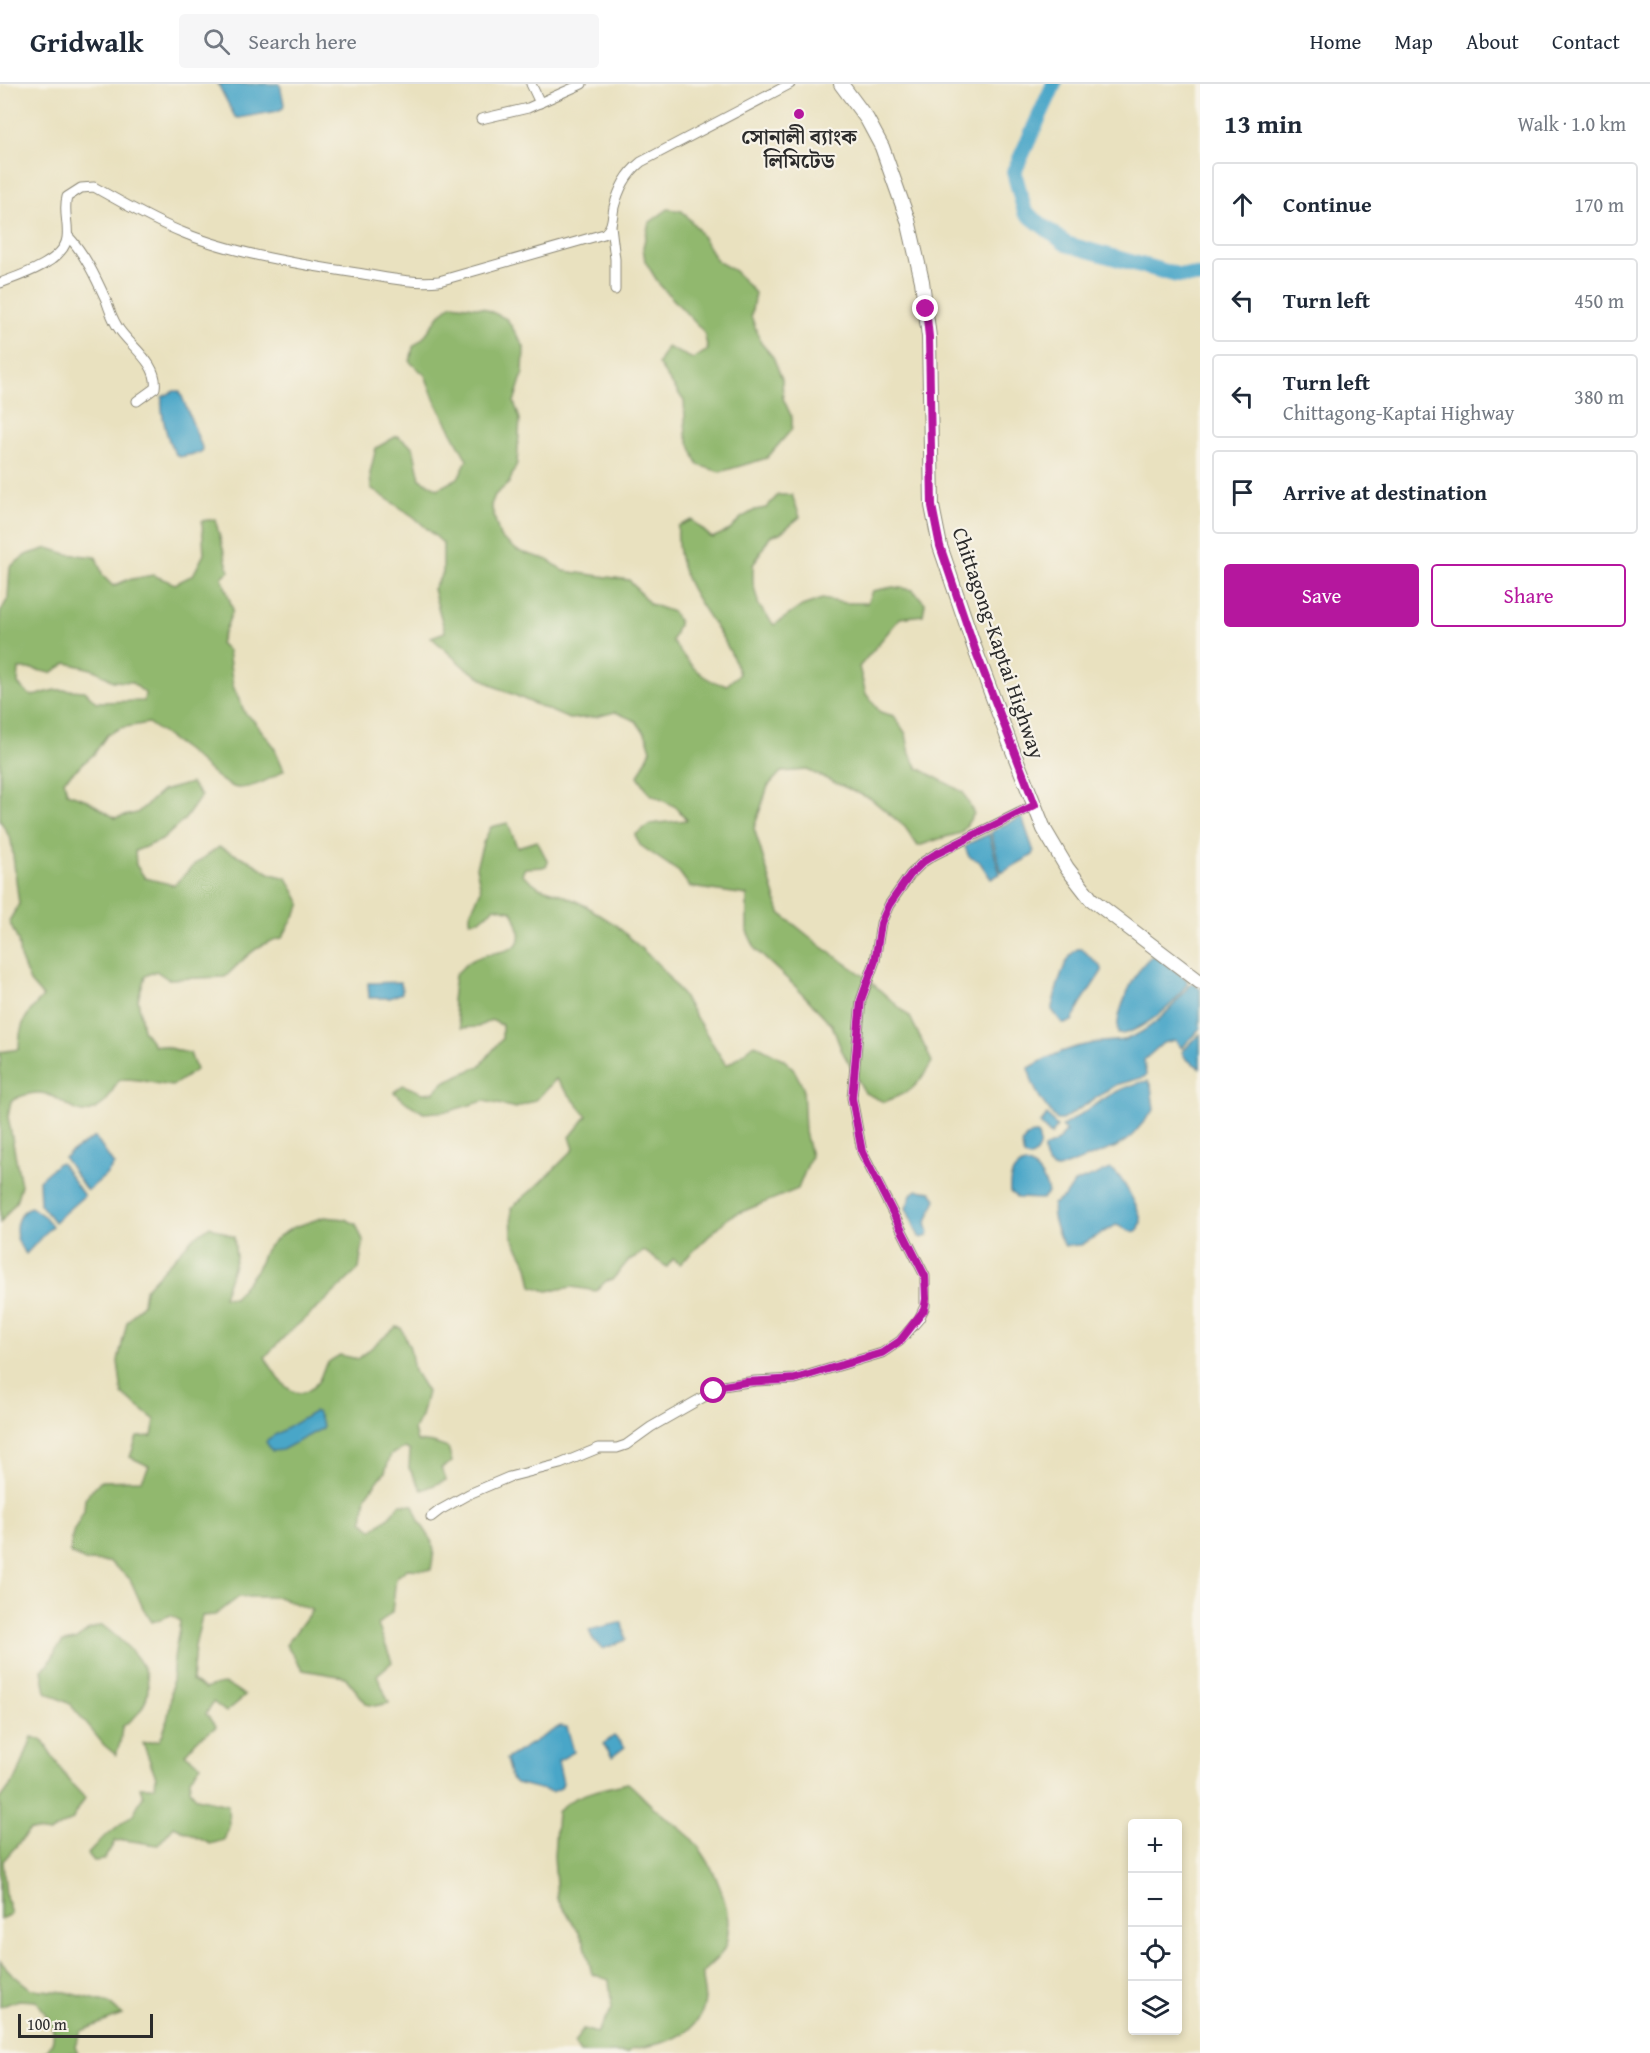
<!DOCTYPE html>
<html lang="en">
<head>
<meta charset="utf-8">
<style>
	body { margin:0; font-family:"Gentium Book Plus","Noto Serif Bengali",serif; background:#f6f6f7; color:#1f2937 }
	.controls { position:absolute; right:18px; bottom:18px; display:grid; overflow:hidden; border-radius:6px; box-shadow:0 3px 9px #0003 }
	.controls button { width:54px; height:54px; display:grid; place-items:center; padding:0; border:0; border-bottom:2px solid #e0e1e3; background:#fff; color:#1f2937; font:30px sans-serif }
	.scale { position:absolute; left:18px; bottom:15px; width:135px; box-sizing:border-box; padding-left:6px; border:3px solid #2b2b2b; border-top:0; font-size:16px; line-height:21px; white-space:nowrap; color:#2b2b2b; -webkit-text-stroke:4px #f7f3e8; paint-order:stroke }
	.stop { position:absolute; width:18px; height:18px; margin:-14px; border:4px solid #b5179e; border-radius:50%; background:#fff }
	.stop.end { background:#b5179e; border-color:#fff; box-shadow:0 2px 6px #0008 }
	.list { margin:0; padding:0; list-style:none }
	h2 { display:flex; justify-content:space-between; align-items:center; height:78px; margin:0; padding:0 24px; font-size:26px }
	h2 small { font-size:20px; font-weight:400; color:#747a83 }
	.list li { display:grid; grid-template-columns:39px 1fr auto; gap:18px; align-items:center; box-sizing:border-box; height:84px; margin:0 12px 12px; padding:0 12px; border:2px solid #e0e1e3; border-radius:6px }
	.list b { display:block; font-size:22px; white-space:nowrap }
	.list p { margin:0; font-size:20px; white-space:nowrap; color:#747a83 }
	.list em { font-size:20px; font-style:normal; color:#747a83 }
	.actions { display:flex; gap:12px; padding:18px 24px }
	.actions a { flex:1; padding:14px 0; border:2px solid #b5179e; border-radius:6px; text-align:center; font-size:21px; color:#b5179e }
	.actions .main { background:#b5179e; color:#fff }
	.icon { flex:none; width:33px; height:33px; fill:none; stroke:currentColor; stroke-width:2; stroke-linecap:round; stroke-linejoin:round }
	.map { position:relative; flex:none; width:1200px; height:1969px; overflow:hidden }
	header { display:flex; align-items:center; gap:36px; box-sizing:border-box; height:84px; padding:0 30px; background:#fff; border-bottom:2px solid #e0e1e3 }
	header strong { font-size:28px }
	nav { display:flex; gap:33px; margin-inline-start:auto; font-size:21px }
	.search { width:420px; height:54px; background:#f6f6f7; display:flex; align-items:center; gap:15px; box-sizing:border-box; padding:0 21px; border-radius:6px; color:#747a83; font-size:22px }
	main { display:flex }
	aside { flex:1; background:#fff }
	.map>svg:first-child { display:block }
	.forest { fill:#91b86e; stroke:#5e724c; stroke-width:1.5; fill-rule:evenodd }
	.water { fill:#49a6c8; stroke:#3a687a; stroke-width:1.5 }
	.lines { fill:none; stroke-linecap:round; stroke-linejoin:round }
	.river { stroke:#49a6c8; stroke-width:16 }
	.minor-casing { stroke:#8a8675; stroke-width:11 }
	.primary-casing { stroke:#8a8675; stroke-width:16 }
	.minor { stroke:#fff; stroke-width:9 }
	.primary { stroke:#fff; stroke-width:14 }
	.route { stroke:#b5179e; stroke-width:8 }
	.poi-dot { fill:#b5179e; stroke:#f7f3e8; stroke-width:2 }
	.labels { text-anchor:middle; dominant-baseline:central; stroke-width:4.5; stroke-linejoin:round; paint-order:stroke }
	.poi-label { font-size:21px; font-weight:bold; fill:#2b2b2b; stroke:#f7f3e8 }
	.street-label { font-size:21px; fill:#2b2b2b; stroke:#f7f3e8 }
</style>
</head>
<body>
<header>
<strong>Gridwalk</strong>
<div class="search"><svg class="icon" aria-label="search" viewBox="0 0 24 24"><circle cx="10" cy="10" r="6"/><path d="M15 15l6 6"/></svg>Search here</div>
<nav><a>Home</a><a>Map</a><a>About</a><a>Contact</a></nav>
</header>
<main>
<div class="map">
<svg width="1200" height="1969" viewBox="0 0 1200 1969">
	<rect width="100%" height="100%" fill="#f7f3e8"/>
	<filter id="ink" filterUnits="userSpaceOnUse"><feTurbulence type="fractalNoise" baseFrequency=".0167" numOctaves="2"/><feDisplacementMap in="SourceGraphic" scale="12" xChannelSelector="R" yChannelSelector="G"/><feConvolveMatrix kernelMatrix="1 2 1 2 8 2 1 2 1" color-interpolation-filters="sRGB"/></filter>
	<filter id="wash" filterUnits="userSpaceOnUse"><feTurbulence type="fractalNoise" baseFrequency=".008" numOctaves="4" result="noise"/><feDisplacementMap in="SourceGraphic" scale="24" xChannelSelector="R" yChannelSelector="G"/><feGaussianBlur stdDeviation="1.35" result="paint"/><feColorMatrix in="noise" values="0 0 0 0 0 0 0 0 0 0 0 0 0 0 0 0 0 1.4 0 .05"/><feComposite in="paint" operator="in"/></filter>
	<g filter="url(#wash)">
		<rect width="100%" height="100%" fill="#e9e1bf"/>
		<g class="forest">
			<polygon points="668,125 682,127 697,144 717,177 735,187 755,209 751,232 761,259 773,273 782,295 783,314 792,334 792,345 767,374 720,388 698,381 686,351 684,317 658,280 667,263 693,275 708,266 704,248 659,200 645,177 643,163 649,139"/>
			<path d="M 452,220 L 483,224 L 507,235 L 524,263 L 523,289 L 514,318 L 520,335 L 517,379 L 509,399 L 495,411 L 491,421 L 500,453 L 518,467 L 548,476 L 564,487 L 629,496 L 650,520 L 673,528 L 679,538 L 672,557 C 686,576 702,599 727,601 L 739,590 C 722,533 673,510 678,442 L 692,436 L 712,454 L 730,446 L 741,434 L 755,426 L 766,424 L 778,411 L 792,411 L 800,433 L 780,449 L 770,452 L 753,481 L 753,499 L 759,522 L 774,541 L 802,522 L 822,515 L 845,519 L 867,519 L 872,507 L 893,503 L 913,506 L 925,519 L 923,531 L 900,534 L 859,583 L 866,610 L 880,628 L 894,632 L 906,650 L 910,670 L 918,684 L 963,708 L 974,730 L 961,749 L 942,754 L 918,762 L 905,743 L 871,715 L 807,686 L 781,688 L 768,702 L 754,744 L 780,829 L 821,862 L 864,892 L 910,933 L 932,978 C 917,1004 912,1007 884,1018 L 865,1009 L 841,965 L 832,941 L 796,903 L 756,866 L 747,847 L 747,811 L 690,803 L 679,788 L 640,761 L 635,751 L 650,740 L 687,736 L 676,723 L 650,710 L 638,692 L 651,666 L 647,653 L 636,637 L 615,628 L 596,633 L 569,635 L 496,603 L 464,583 L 431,553 L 445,548 L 433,505 L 443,489 L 443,459 L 414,433 L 371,404 L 370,389 L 376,364 L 397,352 L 413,363 L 420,395 L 438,405 L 458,394 L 467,376 L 435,317 L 425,291 L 410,278 L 413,263 L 423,254 L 441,229 Z"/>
			<path d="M 215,435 L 229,487 L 222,493 L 233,526 L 220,559 L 228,567 L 233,602 L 245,629 L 253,636 L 273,661 L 284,686 C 272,695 253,704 238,704 C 223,703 198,675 186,666 C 173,657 161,648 148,639 L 120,644 L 107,651 L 94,670 L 64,696 L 67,709 L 87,716 L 115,734 L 137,729 L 162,707 L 191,699 L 201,712 L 185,735 L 162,756 L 135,767 L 136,781 L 145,794 L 174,801 L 195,780 L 219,763 L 248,776 L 271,790 L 287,794 L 301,820 L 282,854 C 259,857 241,878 225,893 L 168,895 L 156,887 L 145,892 L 138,915 L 143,946 L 154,961 C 167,961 177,968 190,969 L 196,986 L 172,1002 C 154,1000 136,993 119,996 C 113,1003 111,1013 104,1019 C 78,1041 70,1017 46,1010 C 33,1007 22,1011 11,1017 L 8,1033 L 21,1101 L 16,1118 L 0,1139 L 0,968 L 19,965 C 19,940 26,930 43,913 L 30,898 L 20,873 L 18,857 L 9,837 L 19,820 L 11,756 L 0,736 L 0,529 L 8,514 L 10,483 L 26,471 L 48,464 L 67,470 L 96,473 L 103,492 L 113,502 L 127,496 L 153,491 L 175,500 L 193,491 L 204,470 L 202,437 ZM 67,579 L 95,586 L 113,597 L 131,598 L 145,609 L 144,617 L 96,618 L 85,607 C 74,607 61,604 51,607 C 31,612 34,617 18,600 L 19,585 L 32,585 L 51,589 Z"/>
			<path d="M 508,739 L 517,763 L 537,757 L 548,778 L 546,783 L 525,784 L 522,790 L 539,803 L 561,810 L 586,822 L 616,841 L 659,881 L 680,908 L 726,981 C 735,978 746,966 755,960 L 783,975 L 793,984 L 803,1003 L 805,1048 L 811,1072 L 798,1105 L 729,1133 L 680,1180 L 673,1175 L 667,1183 L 644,1167 L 628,1177 L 612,1196 L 606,1197 L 596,1207 L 572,1203 L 547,1207 L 532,1202 L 528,1182 L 512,1153 L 511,1124 L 539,1100 L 574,1065 L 570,1053 L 587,1032 L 556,995 L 537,1015 L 516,1024 L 484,1017 L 449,1027 L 424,1029 L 407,1019 L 394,1008 L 403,1001 L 423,1009 L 434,1008 L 444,998 L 480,982 L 502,955 L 502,941 L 491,936 L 478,943 L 461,944 L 452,917 L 455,891 C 459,887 464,882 469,878 C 494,861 537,878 512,827 L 495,823 L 480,836 L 470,837 L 470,830 L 481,806 L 476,783 L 483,759 L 491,743 Z"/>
			<path d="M 324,1133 L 345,1135 L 356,1140 L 363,1157 L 359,1185 L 321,1221 L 288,1249 L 265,1273 C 276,1291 294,1326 317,1299 C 321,1295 322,1287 325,1282 C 328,1277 335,1274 340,1271 L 358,1275 L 396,1243 L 401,1244 L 410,1264 L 414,1287 L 427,1308 L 421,1332 L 414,1346 L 417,1357 L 433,1359 L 448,1364 L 452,1378 L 441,1384 L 446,1396 L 422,1406 L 409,1384 L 410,1367 L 405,1364 L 391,1370 L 385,1388 L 366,1412 L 363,1437 L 372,1446 L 389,1433 L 400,1420 L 413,1421 L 419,1437 L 431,1455 L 434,1467 L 431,1486 L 407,1485 L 396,1494 L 392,1528 L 378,1541 L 392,1578 L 377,1591 L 389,1619 L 375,1622 L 367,1620 L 345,1593 L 303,1586 L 286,1561 L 312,1526 L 278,1513 L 239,1513 L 215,1531 L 202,1532 L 195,1562 L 192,1597 L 205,1605 C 226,1597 227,1599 245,1612 L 226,1628 L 213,1618 L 206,1630 L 216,1643 L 197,1656 L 185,1670 L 201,1681 L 190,1694 L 190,1706 L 197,1714 L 228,1721 L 229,1743 L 224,1756 L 210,1760 L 174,1742 L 158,1761 L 125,1756 L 115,1757 L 104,1776 L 94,1777 L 88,1770 L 103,1754 L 133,1730 L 143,1712 L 140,1703 L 155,1703 L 156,1693 L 143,1659 L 160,1656 C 171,1633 171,1610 173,1585 C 174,1569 178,1553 180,1537 L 171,1531 L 152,1538 L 143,1524 L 130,1495 L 110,1478 L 85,1477 L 70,1469 L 73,1448 L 84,1427 L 85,1414 L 100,1397 L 142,1396 L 149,1382 L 130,1373 L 137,1353 L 152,1352 L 155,1336 L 122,1310 L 118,1277 L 127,1238 L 143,1219 L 145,1205 L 192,1155 L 210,1142 L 234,1153 L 236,1174 L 223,1213 L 234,1214 L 257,1185 L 265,1166 L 279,1152 L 292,1144 Z"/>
			<path d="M 102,1541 C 128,1561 162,1589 142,1624 C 138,1632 129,1638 122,1643 L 120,1659 L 116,1671 L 104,1661 L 70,1620 L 46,1608 L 42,1586 L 49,1580 L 56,1566 L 63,1558 L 75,1556 L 89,1546 Z"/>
			<polygon points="32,1653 42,1656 68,1696 85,1714 72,1736 49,1749 30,1746 3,1777 6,1812 11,1830 0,1835 0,1716 18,1691"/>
			<path d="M 628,1699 C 637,1706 643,1714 651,1721 C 664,1733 679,1742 691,1754 C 713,1778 738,1832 724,1865 C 720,1874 708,1882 702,1889 C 701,1900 707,1912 704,1922 C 696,1954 659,1961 632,1965 L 628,1969 L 580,1969 L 574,1960 L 583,1945 L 597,1949 L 612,1925 L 609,1896 L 592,1890 L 584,1857 L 570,1834 L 557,1815 L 554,1772 L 557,1728 C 570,1710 607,1704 628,1699 Z"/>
			<path d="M 0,1877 L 12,1890 L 31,1905 L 65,1908 L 109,1919 L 122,1931 L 81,1947 L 75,1962 L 78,1969 L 45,1969 C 63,1950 48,1935 37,1917 L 18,1916 L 0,1923 Z"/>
		</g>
		<g class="water">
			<polygon points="218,0 280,0 284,20 283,24 278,27 239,34 235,33"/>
			<path d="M 174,307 L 179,307 L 181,310 L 203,366 L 199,369 L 179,373 C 168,365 160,327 162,313 Z"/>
			<polygon points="1020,734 1023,736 1034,768 1033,771 1003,788 1001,787 991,749 999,743"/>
			<polygon points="989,750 1000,790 991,795 979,777 969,773 965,763 972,758"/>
			<path d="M 1077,865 L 1082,865 L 1102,884 L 1102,887 L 1081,919 L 1072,937 L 1067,939 L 1062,939 L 1052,926 L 1052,923 C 1056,907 1063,875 1077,865 Z"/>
			<path d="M 1152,872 L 1156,873 L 1187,896 L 1187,900 C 1182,906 1178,914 1172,919 C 1163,929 1131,952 1118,950 C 1114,931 1136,883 1152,872 Z"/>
			<polygon points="401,898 402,909 390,914 369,914 368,899"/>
			<path d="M 1193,899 L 1200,905 L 1200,944 L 1182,964 L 1175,956 L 1163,959 L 1144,976 L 1146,991 L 1144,993 L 1116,1001 L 1062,1036 L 1057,1036 C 1044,1021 1031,1004 1029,984 C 1050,971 1070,963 1094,959 C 1105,957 1117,958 1127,955 C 1153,945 1174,923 1190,900 Z"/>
			<polygon points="1200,950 1200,984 1186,975 1182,968"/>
			<path d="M 1148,997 L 1151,1002 L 1154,1026 L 1130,1054 L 1116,1063 L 1058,1085 C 1048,1085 1043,1074 1044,1064 L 1055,1059 L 1066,1048 L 1062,1042 C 1090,1026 1115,1002 1148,997 Z"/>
			<polygon points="1047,1031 1057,1043 1051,1051 1040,1040"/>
			<path d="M 1031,1050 L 1037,1050 C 1042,1058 1039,1071 1029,1074 L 1024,1072 C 1021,1061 1021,1056 1031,1050 Z"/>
			<polygon points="95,1053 114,1081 105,1092 87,1107 64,1074 71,1068"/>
			<polygon points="58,1079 61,1079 84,1112 54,1138 40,1120 39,1096"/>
			<path d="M 1025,1080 C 1039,1084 1045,1095 1048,1109 L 1042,1115 L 1018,1114 L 1010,1108 C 1009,1095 1012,1083 1025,1080 Z"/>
			<path d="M 1110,1085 C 1120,1087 1140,1127 1141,1137 C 1141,1140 1139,1144 1138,1146 C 1132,1151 1123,1143 1116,1141 L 1081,1161 L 1065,1162 C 1058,1152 1050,1132 1053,1120 L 1065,1113 L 1074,1099 Z"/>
			<polygon points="918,1106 931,1108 936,1115 926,1140 929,1148 928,1152 922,1154 919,1153 906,1124 912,1109"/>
			<path d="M 31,1123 L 45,1133 L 52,1142 L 26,1170 C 13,1156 11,1132 31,1123 Z"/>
			<polygon points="314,1328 317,1328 323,1341 323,1344 282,1366 272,1367 266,1358 268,1355"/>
			<polygon points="619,1539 622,1539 626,1556 603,1565 593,1556 589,1546"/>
			<polygon points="560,1642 567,1643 574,1668 558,1677 563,1699 561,1704 552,1708 516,1699 511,1694 506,1675"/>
			<polygon points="614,1652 625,1663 612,1673 603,1660"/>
		</g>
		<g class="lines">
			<polyline class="river" points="1054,0 1014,88 1025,128 1066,160 1177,191 1200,192"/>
		</g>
	</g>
	<g filter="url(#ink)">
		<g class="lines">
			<g class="minor-casing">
				<g id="minor">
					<polyline points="531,0 540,19"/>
					<polyline points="481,35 528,24 582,0"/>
					<polyline points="611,142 615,175 615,206"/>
					<path d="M 68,152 C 85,170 96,194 106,216 C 109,225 112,234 117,242 C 128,261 159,279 155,304 L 137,317"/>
					<path d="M 0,199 C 19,192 64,178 67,154 C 69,140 63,127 67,113 L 81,104 L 94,103 C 123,119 153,137 184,149 C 235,170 303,181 357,189 C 384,193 412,200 439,197 L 604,150 C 613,143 612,134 614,123 C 619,105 626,90 641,78 L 790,0"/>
					<polyline points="431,1433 440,1426 469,1410 509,1393 560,1380 599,1364 617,1364 626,1361 651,1343 723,1302 755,1297 795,1295 882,1269 900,1257 919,1235 925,1222 925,1192 862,1068 852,1014 861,916 875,877 881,839 889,821 910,791 923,778 934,771 1035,721"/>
				</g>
			</g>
			<g class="primary-casing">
				<polyline id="primary" points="841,0 867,35 882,63 908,136 922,197 929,253 932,422 940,462 976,568 1011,662 1044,745 1067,784 1091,815 1200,898"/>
			</g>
			<use href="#minor" class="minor"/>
			<use href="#primary" class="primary"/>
		</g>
	</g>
	<g class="lines" filter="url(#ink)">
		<polyline class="route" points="714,1307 723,1302 746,1298 795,1295 882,1269 900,1257 924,1226 926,1215 925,1192 862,1068 852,1014 861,916 875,877 881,839 889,821 910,791 923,778 934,771 1035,721 976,568 940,462 932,422 929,253 926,225"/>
	</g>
	<circle class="poi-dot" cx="799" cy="30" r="6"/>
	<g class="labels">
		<g class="poi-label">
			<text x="799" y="52">সোনালী ব্যাংক<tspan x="799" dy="24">লিমিটেড</tspan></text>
		</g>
		<g class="street-label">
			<text transform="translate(999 559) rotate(71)">Chittagong-Kaptai Highway</text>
		</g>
	</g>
</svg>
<div class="controls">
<button>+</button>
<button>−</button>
<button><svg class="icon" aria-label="locate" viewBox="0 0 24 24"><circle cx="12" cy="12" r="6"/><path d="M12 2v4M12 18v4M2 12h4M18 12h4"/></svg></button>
<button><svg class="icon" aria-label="layers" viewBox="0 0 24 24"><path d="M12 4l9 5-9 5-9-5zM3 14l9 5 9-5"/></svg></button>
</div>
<div class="scale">100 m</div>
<div class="stop" style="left:714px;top:1307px"></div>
<div class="stop end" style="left:926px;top:225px"></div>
</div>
<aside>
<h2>13 min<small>Walk · 1.0 km</small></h2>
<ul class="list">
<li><svg class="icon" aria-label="ahead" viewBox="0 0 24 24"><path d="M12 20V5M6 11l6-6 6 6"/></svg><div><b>Continue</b></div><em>170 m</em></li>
<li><svg class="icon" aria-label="left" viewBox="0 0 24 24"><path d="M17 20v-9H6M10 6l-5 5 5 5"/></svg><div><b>Turn left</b></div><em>450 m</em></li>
<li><svg class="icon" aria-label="left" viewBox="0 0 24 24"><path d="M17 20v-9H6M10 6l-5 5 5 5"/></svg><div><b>Turn left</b><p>Chittagong-Kaptai Highway</p></div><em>380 m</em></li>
<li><svg class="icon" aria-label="arrive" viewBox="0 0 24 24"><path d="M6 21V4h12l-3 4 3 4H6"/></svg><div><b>Arrive at destination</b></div></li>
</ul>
<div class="actions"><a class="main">Save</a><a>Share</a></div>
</aside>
</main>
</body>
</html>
